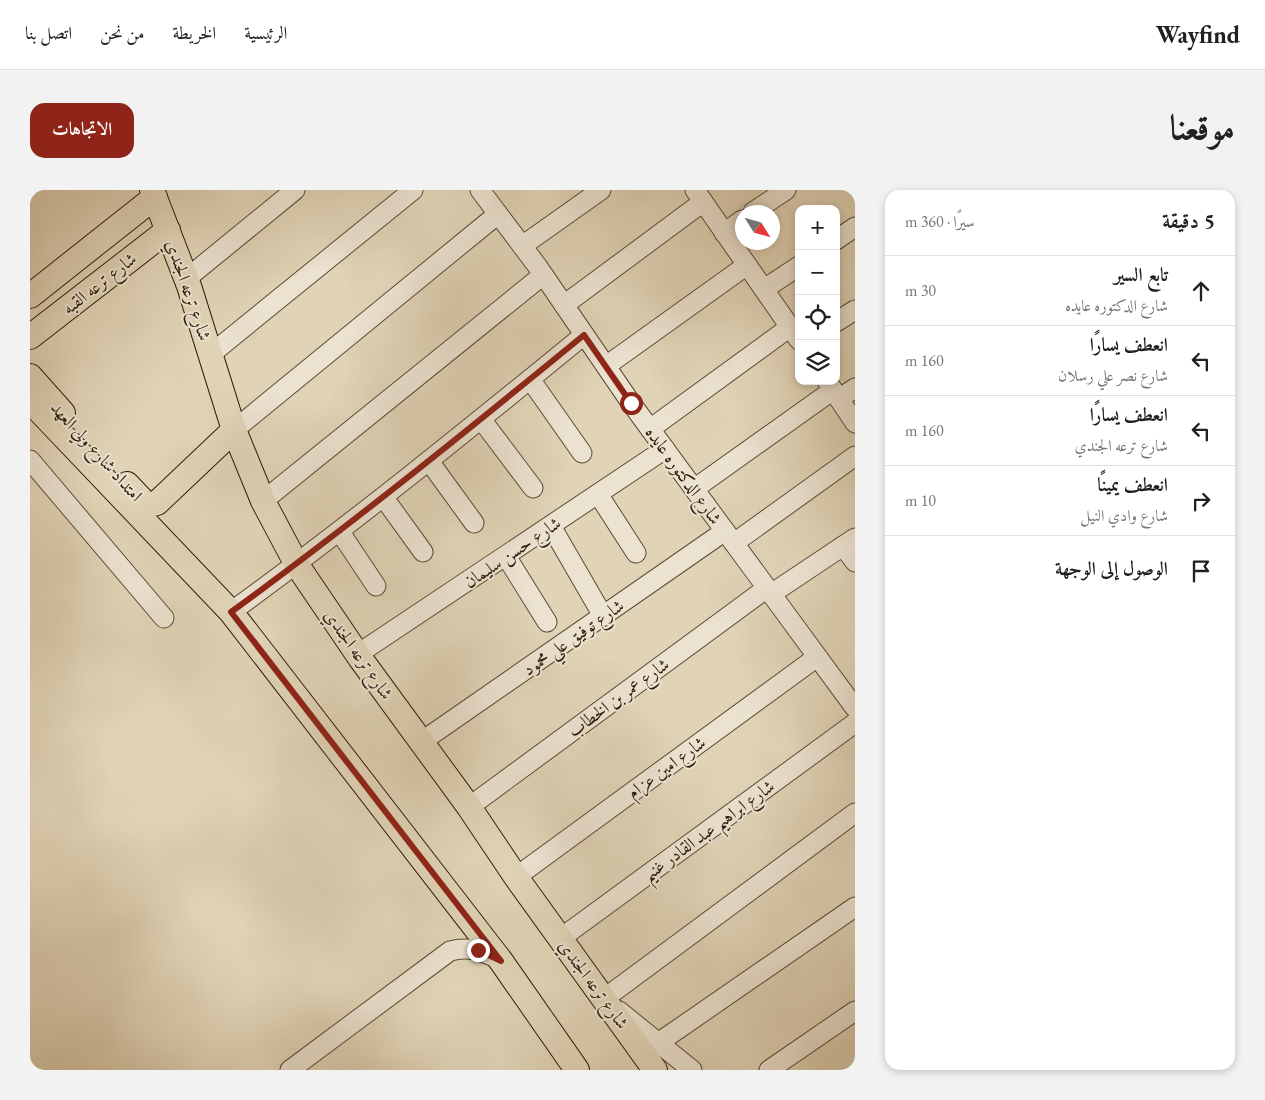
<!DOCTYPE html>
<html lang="ar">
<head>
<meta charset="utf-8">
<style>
	body { margin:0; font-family:"EB Garamond",Amiri,serif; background:#f2f2f2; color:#202124; direction:rtl }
	.controls { position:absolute; right:15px; top:15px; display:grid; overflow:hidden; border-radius:10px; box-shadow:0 2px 8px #0003 }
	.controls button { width:45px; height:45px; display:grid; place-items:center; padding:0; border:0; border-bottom:1px solid #e0e0e0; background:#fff; color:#202124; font:25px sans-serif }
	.compass { position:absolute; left:705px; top:15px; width:45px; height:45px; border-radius:50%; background:#fff; box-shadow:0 2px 8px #0003; rotate:127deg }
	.stop { position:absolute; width:15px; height:15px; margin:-11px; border:4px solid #8f2418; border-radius:50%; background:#fff }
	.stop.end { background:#8f2418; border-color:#fff; box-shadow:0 1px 5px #0008 }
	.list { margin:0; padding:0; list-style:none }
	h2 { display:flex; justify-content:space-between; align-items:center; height:65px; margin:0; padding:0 20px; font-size:21px }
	h2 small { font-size:16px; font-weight:400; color:#757577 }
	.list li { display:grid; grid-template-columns:32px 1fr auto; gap:15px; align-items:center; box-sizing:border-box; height:70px; padding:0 20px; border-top:1px solid #e0e0e0 }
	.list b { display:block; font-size:19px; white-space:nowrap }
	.list p { margin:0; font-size:16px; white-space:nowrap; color:#757577 }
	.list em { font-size:16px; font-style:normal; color:#757577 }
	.icon { flex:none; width:28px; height:28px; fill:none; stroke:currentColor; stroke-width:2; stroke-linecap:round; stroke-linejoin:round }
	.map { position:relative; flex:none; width:825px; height:880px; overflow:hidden; direction:ltr; border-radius:15px }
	header { display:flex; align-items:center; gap:30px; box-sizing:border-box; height:70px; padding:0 25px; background:#fff; border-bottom:1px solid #e0e0e0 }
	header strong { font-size:24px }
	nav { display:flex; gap:28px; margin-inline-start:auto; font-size:18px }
	.intro { display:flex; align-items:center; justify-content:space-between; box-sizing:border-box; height:120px; padding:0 30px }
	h1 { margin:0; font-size:35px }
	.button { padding:12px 22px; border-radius:15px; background:#8f2418; color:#fff; font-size:18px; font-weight:700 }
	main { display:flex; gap:30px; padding:0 30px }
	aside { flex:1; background:#fff; border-radius:15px; box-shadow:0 2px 8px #0003 }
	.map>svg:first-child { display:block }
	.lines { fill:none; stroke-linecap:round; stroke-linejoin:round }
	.minor-casing { stroke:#5a4b35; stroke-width:21 }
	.major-casing { stroke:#2d1e0a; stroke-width:26 }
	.minor { stroke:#ebe2d0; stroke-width:19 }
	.major { stroke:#e0d3b6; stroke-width:24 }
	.route { stroke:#8f2418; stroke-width:6 }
	.labels { text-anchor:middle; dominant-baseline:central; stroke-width:4; stroke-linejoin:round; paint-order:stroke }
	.street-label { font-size:18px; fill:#2d1e0a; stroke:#ebe2d0 }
</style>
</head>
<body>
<header>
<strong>Wayfind</strong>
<nav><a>الرئيسية</a><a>الخريطة</a><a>من نحن</a><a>اتصل بنا</a></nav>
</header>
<div class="intro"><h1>موقعنا</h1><a class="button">الاتجاهات</a></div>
<main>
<aside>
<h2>5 دقيقة<small>سيرًا · 360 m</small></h2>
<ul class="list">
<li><svg class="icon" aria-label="ahead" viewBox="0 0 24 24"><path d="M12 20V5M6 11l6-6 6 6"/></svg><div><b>تابع السير</b><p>شارع الدكتوره عايده</p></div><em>30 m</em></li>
<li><svg class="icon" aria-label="left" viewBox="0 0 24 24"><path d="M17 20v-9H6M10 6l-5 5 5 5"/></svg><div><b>انعطف يسارًا</b><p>شارع نصر علي رسلان</p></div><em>160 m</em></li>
<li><svg class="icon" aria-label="left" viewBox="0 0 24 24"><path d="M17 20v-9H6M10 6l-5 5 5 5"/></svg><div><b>انعطف يسارًا</b><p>شارع ترعه الجندي</p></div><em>160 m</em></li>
<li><svg class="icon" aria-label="right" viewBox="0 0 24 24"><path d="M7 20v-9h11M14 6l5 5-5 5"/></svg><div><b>انعطف يمينًا</b><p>شارع وادي النيل</p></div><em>10 m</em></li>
<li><svg class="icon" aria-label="arrive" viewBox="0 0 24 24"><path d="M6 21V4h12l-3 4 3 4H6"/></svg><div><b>الوصول إلى الوجهة</b></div></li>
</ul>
</aside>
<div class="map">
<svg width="825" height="880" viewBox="0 0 825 880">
	<rect width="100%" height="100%" fill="#e0d3b6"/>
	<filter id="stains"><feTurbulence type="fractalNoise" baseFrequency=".004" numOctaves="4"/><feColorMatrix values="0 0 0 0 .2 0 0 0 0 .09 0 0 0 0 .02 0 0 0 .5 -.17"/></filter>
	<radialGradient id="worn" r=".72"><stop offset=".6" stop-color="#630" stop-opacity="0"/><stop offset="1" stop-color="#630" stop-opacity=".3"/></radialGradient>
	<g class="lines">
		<g class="minor-casing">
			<g id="minor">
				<polyline points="450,0 508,77 601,213 825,518"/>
				<polyline points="665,0 769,150"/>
				<polyline points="723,22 756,0"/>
				<polyline points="694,43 712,30"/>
				<polyline points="806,50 825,37"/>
				<polyline points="492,56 571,0"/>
				<polyline points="156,89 265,0"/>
				<polyline points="734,99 769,76"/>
				<polyline points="534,115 673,12"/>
				<polyline points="806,132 825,120"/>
				<polyline points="181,164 383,0"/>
				<polyline points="576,176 717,75"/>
				<polyline points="500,189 552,263"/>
				<polyline points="797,191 825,233"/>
				<polyline points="809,209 825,198"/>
				<polyline points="451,229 503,298"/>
				<polyline points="620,239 760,137"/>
				<polyline points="204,240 468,24"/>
				<polyline points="0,270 134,428"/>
				<polyline points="399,271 444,333"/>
				<polyline points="664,299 803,200"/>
				<polyline points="568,304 606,363"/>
				<polyline points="354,308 393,362"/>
				<polyline points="233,311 513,85"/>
				<polyline points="521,336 573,426"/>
				<polyline points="310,342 346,396"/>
				<polyline points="704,353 825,266"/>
				<polyline points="813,356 825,372"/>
				<polyline points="476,366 517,432"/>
				<polyline points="741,404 825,348"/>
				<path d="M 201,422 C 322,334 438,240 554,145"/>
				<polyline points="328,464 635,259"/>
				<polyline points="391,552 695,341"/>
				<polyline points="439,617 737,398"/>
				<polyline points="486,687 787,467"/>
				<polyline points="531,748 825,533"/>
				<polyline points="575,808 825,623"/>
				<polyline points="589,821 662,880"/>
				<polyline points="628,853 825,717"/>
				<path d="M 260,880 L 420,761 C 439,756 453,761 470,770"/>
				<polyline points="739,880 825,821"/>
			</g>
		</g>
		<g class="major-casing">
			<g id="major">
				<polyline points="122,0 159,96 204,240 233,311 267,375 330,468 439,617 486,687 625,880"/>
				<polyline points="0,106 125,7"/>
				<polyline points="0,147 138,40"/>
				<polyline points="0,186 33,223"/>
				<polyline points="0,211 201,422 471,771 547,880"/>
				<polyline points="97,294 116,314 119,315 127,313 204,240"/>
			</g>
		</g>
		<use href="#minor" class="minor"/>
		<use href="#major" class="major"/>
	</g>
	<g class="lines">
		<path class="route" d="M 448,760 L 471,771 L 201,422 C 322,334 438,240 554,145 L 601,213"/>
	</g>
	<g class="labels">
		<g class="street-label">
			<text transform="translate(69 93) rotate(-38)">شارع ترعه القبه</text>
			<text transform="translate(159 100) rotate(71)">شارع ترعه الجندي</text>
			<text transform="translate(67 261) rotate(48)">امتداد شارع ولي العهد</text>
			<text transform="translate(654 285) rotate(54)">شارع الدكتوره عايده</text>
			<text transform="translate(482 362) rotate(-34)">شارع حسن سليمان</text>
			<text transform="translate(543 447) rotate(-35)">شارع توفيق علي محمود</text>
			<text transform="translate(329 464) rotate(55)">شارع ترعه الجندي</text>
			<text transform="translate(588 507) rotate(-36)">شارع عمر بن الخطاب</text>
			<text transform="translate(636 577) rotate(-36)">شارع امين عزام</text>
			<text transform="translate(678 640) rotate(-36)">شارع ابراهيم عبد القادر غنيم</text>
			<text transform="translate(564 794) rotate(54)">شارع ترعه الجندي</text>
		</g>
	</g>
	<rect width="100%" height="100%" filter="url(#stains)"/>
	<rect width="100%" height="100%" fill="url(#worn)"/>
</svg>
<div class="controls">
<button>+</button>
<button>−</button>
<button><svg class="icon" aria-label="locate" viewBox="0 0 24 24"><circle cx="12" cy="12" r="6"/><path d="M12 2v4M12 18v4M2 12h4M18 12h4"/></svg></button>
<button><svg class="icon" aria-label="layers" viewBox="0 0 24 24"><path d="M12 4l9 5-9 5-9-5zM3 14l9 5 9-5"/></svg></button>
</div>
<svg class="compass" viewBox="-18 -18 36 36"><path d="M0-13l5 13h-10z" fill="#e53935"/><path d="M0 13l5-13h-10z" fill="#757577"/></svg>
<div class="stop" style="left:601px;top:213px"></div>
<div class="stop end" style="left:448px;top:760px"></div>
</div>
</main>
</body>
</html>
